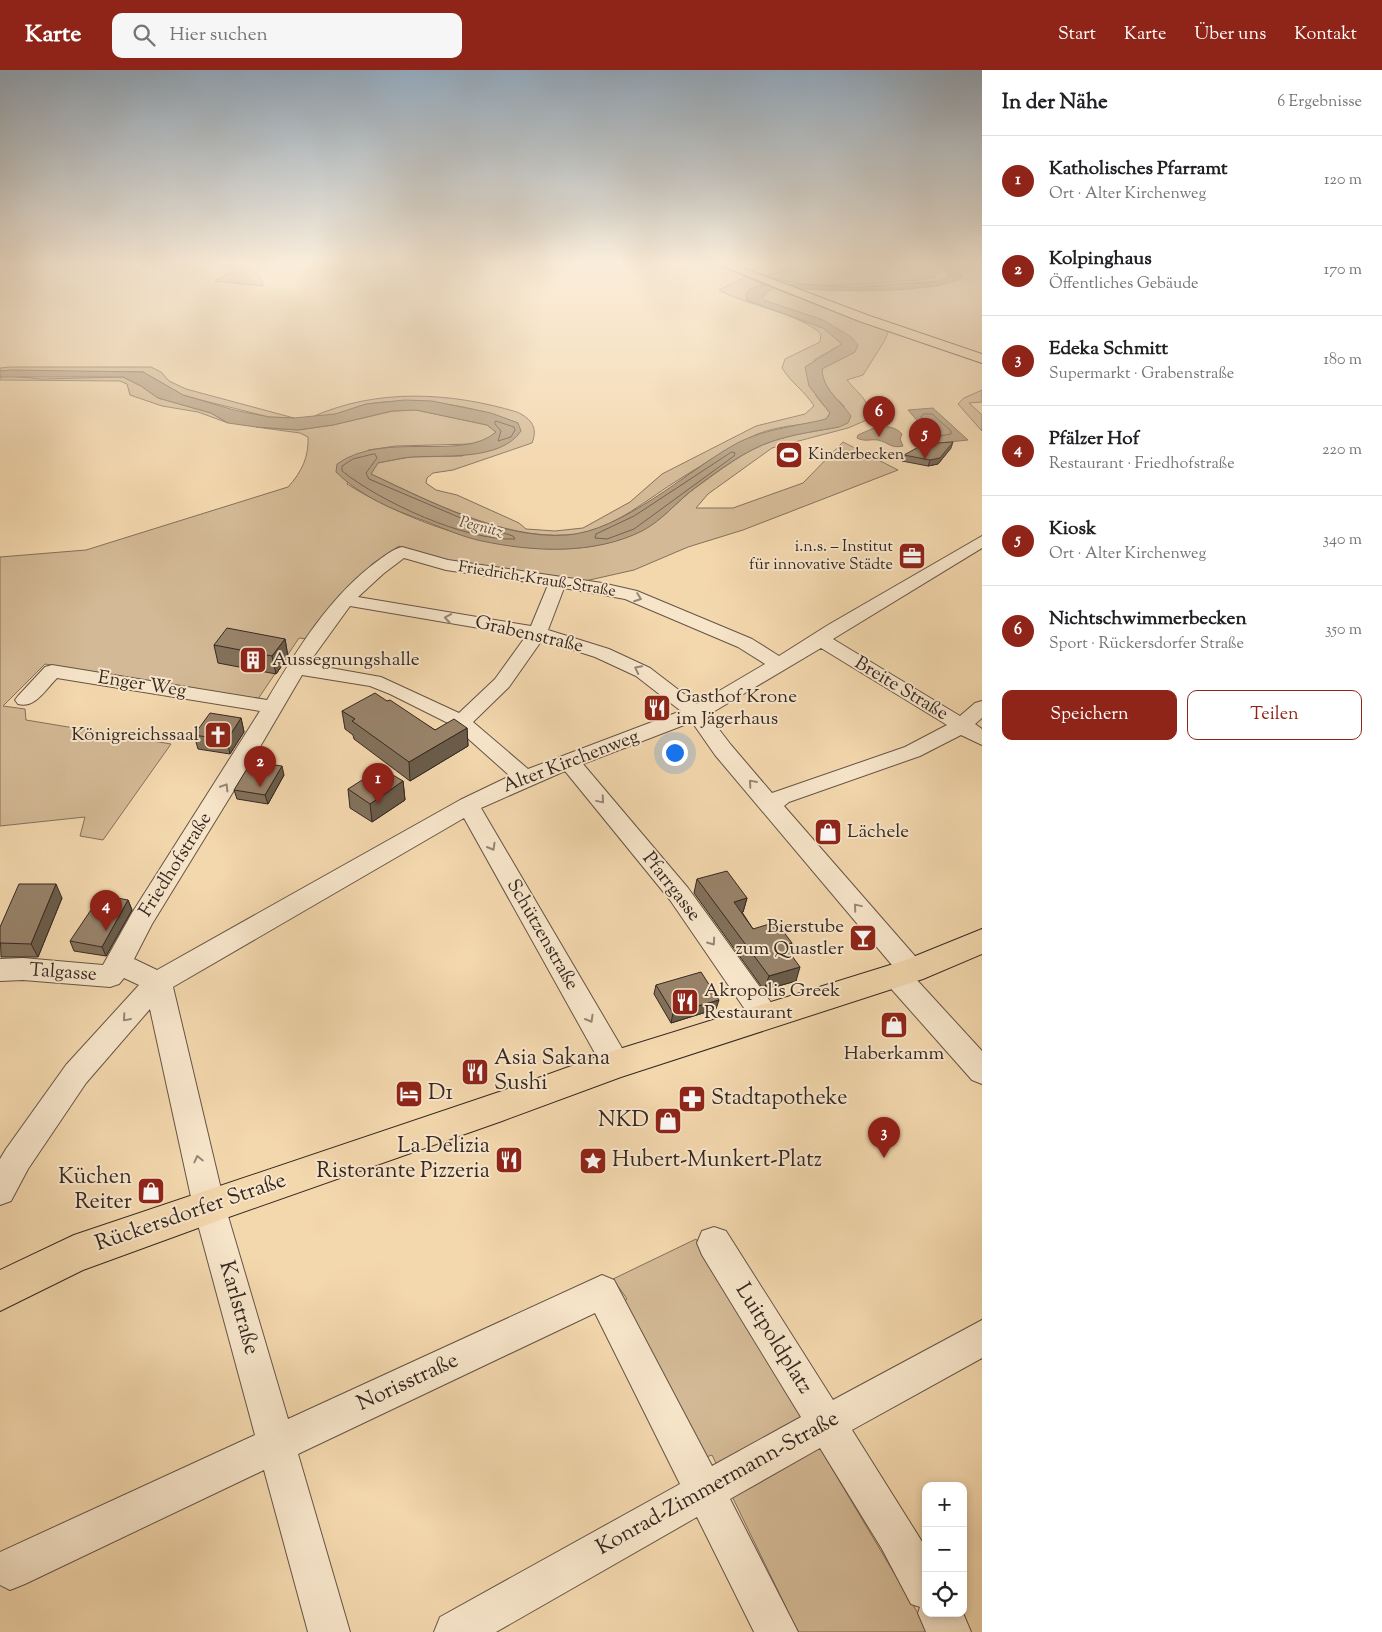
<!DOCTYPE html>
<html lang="de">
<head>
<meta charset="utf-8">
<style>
	body { margin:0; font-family:"Sorts Mill Goudy",serif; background:#f6f6f6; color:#202124 }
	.controls { position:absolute; right:15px; bottom:15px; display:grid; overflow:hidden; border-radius:10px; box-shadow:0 2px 8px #0003 }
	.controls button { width:45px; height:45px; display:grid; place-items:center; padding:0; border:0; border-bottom:1px solid #e0e0e0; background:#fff; color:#202124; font:25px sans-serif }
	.you { position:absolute; left:674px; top:682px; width:18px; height:18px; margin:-12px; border:4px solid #fff; border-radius:50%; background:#1a73e8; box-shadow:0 0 0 8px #1a73e833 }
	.badge { display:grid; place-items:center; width:32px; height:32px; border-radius:50%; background:#8f2418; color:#fff; font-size:16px; font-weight:700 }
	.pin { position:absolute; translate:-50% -41px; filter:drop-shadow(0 1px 2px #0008) }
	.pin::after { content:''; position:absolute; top:26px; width:18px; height:15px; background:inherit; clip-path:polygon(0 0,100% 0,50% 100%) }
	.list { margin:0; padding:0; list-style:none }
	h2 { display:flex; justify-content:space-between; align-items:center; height:65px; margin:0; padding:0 20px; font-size:21px }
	h2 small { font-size:16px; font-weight:400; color:#757577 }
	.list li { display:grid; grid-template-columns:32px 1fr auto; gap:15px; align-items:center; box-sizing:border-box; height:90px; padding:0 20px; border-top:1px solid #e0e0e0 }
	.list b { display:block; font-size:19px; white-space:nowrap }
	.list p { margin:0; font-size:16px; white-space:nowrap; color:#757577 }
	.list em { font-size:16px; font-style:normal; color:#757577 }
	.actions { display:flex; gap:10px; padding:15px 20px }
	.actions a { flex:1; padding:11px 0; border:1px solid #8f2418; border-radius:10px; text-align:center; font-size:18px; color:#8f2418 }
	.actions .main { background:#8f2418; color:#fff }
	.icon { flex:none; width:28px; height:28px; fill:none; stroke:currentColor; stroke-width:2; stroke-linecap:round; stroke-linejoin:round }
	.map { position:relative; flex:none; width:982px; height:1562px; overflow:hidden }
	header { display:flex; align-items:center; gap:30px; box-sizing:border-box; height:70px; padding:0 25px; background:#8f2418; color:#fff }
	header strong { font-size:24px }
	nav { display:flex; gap:28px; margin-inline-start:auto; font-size:18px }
	.search { width:350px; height:45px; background:#f6f6f6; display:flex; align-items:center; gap:12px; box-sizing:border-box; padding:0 18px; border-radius:10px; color:#757577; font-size:19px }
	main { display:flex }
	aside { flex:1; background:#fff }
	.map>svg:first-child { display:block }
	.green { fill:#d3b995; stroke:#84705c }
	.water { fill:#b39c7e; stroke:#816e59 }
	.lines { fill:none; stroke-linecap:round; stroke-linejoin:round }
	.shore { stroke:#746250; stroke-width:1 }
	.minor-casing { stroke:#655445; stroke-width:2 }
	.major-casing { stroke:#362822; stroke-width:2 }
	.minor { fill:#f7e5ca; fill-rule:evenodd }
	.major { fill:#f3d7ad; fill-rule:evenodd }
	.wall { fill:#83715b; stroke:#362822 }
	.shaded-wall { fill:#6a5c4a; stroke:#362822 }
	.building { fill:#98836a; stroke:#362822 }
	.oneway { stroke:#968676 }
	.labels { text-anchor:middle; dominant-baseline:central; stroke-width:4; stroke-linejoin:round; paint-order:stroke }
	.far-poi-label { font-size:16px; fill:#362822; stroke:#f7e5ca; text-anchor:start }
	.far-water-label { font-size:16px; font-style:italic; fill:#5c4b3e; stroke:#f7e5ca }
	.far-street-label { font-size:16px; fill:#362822; stroke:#f7e5ca }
	.street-label { font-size:19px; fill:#362822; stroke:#f7e5ca }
	.poi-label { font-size:19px; fill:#362822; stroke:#f7e5ca; text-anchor:start }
	.near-poi-label { font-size:22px; fill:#362822; stroke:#f7e5ca; text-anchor:start }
	.near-street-label { font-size:22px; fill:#362822; stroke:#f7e5ca }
</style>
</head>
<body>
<header>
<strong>Karte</strong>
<div class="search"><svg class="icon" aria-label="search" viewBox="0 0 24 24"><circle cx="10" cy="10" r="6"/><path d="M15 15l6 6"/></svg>Hier suchen</div>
<nav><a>Start</a><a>Karte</a><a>Über uns</a><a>Kontakt</a></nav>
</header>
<main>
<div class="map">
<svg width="982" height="1562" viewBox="0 0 982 1562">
	<rect width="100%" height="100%" fill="#f3d7ad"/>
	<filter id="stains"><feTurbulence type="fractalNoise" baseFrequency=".004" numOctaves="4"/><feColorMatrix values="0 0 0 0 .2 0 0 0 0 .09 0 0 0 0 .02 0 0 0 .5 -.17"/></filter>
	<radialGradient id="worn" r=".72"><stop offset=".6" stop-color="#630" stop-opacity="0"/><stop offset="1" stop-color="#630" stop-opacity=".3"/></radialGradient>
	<g class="green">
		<path d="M 780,192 L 916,192 L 937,202 L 934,207 L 919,210 C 870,213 813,222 766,206 L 788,199 L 789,196 Z"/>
		<path d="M 241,198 C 252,200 263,203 263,216 L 215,211 Z"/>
		<path d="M 745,207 L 765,215 L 760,216 L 747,230 L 823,258 L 842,274 L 814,290 L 816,326 L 830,343 L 826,350 C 801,356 773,355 749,368 C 724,381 699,397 675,412 C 642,433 608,463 567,465 C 502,469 429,431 371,404 L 377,393 L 410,387 L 462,386 L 518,353 C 470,335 418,326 368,334 C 356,336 346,342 335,345 C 327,346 319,346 312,347 C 377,318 450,322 517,342 C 532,349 538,358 532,373 L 453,400 L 433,403 L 427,408 L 426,413 L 436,420 L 457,425 L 519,453 L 526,459 L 555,461 L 583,458 L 630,432 L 662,404 L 756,356 L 805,344 L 814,336 C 805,321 791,313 782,298 L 785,289 L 820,272 L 821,264 C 799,243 748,236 719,220 Z"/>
		<path d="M 773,218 L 889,260 L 885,270 L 863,305 L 847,310 C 858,324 871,330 869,349 L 848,358 L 772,378 L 708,424 L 696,438 L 733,438 L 803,413 L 843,372 L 898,400 L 743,460 L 688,477 L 634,500 L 576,513 L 449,494 L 399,476 L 372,494 L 352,514 L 308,569 L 299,568 L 258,629 L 45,594 L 3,636 L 25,639 L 26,650 L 171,674 L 103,770 L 80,766 L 85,747 L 0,756 L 0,487 L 86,480 L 288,417 C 302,402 309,386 308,367 L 300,363 L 256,357 L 298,360 L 333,355 L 393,341 L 416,340 L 487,355 L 496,362 L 487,370 L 471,374 L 396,376 L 368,380 L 347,414 C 424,462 556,505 642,460 C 663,450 677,431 695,418 C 719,401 745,380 773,371 C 794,364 817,361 839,357 L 844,336 C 833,325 822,316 822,299 L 855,282 L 823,250 L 766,231 L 762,227 Z"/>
		<polygon points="10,297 151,297 161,302 169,311 186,319 294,348 269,347 201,330 183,325 143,302 0,301 0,298"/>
		<polygon points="10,306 41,309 123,307 141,316 158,328 211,343 228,353 198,342 162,336 130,325 127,314 120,311 0,310 0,307"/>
		<polygon points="982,320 982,332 969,333 982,345 982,361 958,334 964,328"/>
		<polygon points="696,1169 929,1562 798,1562 712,1385 692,1392 613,1237 627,1229 613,1209"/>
	</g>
	<g class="water">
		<path d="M 922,192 L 936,192 L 963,205 L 961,209 C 944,216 926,217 908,219 C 866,222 825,221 782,217 C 774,218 766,219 762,227 L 766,231 L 823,250 L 851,267 L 858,275 L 855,282 L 822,299 C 823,320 840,330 851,346 L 848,353 L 839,357 C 817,361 794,364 773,371 C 745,380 718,401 695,418 C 676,432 663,450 642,461 C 594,485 533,482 482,471 C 462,467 443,458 425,451 C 393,440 360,426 336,402 L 337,394 C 385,360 462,392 496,362 L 487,355 L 416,340 L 392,341 L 333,355 L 298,360 L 256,357 L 228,353 L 211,343 L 158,328 L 141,316 L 123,307 L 0,307 L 0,301 L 11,300 L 143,302 L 183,325 L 234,340 L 269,347 L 294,348 L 335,344 L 366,334 L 405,330 L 432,331 L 491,343 L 518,353 L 521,361 C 501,391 444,385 412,387 C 400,388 389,391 378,393 L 371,404 C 429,431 502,470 567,465 C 622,461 685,403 732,376 C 761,359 794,357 826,349 L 830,343 L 809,316 L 805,297 L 842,274 L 823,258 L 747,230 L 746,225 L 750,219 L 760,216 L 781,214 L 855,217 L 939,211 L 947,208 L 947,203 L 937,197 Z"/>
		<polygon points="933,338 968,370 929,374 910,367 925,360 908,340"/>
		<path d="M 876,357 C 885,356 895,356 902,364 L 900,369 L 903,376 C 891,379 888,372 878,370 C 870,369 865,372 857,368 L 858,365 Z"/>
	</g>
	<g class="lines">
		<g class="shore">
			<polygon points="924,344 932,344 951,361 951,364 928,368 930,358 921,347"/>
			<polygon points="496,351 514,357 515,360 511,367 498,371 501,361 495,354"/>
			<polygon points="732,382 735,383 734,386 634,459 607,469 595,468 596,464 634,446"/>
			<path d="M 375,384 L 377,388 L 366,403 L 369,409 L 475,454 L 513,466 L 515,469 C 465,471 381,432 342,401 L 342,396 L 353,389 Z"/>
		</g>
		<g class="minor-casing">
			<path id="minor" d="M 982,466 L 982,478 L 833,569 L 960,646 L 975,633 L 982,631 L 982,648 L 975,654 L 982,659 L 982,675 L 961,665 L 920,686 L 789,732 L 784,736 L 921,893 L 925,900 L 921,907 L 916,909 L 982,981 L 982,1014 L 972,1010 L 886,913 L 882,905 L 886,897 L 892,895 L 715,685 L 692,652 L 583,694 L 688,818 L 775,938 L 779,946 L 775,954 L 765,957 L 755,954 L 670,830 L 565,701 L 481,738 L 626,985 L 630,994 L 626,1003 L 616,1006 L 606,1003 L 464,748 L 173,917 L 225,1136 L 288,1349 L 602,1205 L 614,1210 L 712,1396 L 801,1347 L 702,1185 L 697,1173 L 702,1161 L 714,1157 L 726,1161 L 833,1330 L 982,1250 L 982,1288 L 852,1360 L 926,1478 L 926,1543 L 963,1543 L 971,1562 L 926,1562 L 918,1543 L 920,1537 L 911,1534 L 882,1479 L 820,1378 L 730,1429 L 798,1562 L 754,1562 L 697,1447 L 496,1562 L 434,1562 L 440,1547 L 680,1414 L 595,1243 L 298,1384 L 350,1562 L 308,1562 L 264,1400 L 25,1514 L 10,1520 L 0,1515 L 0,1482 L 255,1365 L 193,1136 L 150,939 L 86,1013 L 28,1099 L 11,1131 L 0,1135 L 0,1089 L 6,1079 L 66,995 L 139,915 L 124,908 L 119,914 L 110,917 L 23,910 L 0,911 L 0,889 L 23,888 L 103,895 L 132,843 L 260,641 L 57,608 C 46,619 35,639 18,634 L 15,630 L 18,626 L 45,597 L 52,595 L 267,630 C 297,580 330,525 379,490 C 386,485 393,479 402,477 L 448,490 L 602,513 L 637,521 L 752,569 L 779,586 L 828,555 ZM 404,488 L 446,500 L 548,515 L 531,556 L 358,527 L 383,504 ZM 564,518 L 625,529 L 738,577 L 765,594 L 697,634 L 650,598 L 609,579 L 548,560 ZM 350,536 L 526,566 L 495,609 L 459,643 L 381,607 L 308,594 ZM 542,570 L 595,587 L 636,606 L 681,641 L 528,699 L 473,652 L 509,617 ZM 821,578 L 947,655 L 905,677 L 772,723 L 731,675 L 708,645 ZM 302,605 L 370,616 L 390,624 L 454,656 L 510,706 L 460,730 L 157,900 L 134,889 L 152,854 L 244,704 Z"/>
		</g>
		<g class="major-casing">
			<g id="major">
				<polygon points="712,192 727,192 867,245 982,284 982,293 859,251"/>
				<polygon points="982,859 982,884 923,909 621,1007 502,1051 209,1154 83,1200 0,1241 0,1200 74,1165 502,1021 616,980 903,891"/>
			</g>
		</g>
		<use href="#minor" class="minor"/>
		<use href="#major" class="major"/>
	</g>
	<g class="wall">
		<polygon points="951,378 938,394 928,396 902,391 904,385"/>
		<polygon points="285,569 288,587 276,604 218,593 214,575"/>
		<polygon points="387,631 435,660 467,658 468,676 410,711 354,669 353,665 345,659 342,641"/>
		<polygon points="241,648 244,662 230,684 198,679 194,665"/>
		<polygon points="284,705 268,734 237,729 234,720"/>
		<polygon points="403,711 405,730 372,752 350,738 348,719"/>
		<polygon points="697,809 747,828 743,842 742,842 753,859 789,881 796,911 764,920 694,823"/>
		<polygon points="62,828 38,887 1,887 0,857"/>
		<polygon points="128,830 132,840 106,886 74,881 70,871"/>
		<polygon points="656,915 716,939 671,953 654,924"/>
	</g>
	<g class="shaded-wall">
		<polygon points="953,372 951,378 938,394 928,396 930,390"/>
		<polygon points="285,569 288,587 276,604 272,586"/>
		<polygon points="241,648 244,662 230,684 227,670"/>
		<polygon points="467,658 468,676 410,711 409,692"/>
		<polygon points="282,696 284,705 268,734 265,725"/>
		<polygon points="403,711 405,730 372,752 370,734"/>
		<polygon points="56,814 62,828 38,887 31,874"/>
		<polygon points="747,828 743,842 730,846 734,832"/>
		<polygon points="128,830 132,840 106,886 102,877"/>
		<polygon points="792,873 787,887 784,875"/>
		<polygon points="800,897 796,911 764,920 769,906"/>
		<polygon points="719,930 716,939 671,953 673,943"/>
	</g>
	<g class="building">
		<polygon points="953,372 940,388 930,390 904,385 924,374"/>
		<polygon points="227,558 285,569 272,586 214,575"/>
		<polygon points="375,623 387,631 390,630 435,660 454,649 467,658 409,692 352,651 355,649 342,641"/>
		<polygon points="210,643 241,648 227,670 194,665"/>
		<polygon points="251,692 282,696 265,725 234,720"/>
		<polygon points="381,698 403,711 370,734 348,719"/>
		<polygon points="727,801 747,828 734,832 753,859 776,852 792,873 784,875 800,897 769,906 697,809"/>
		<polygon points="19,814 56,814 31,874 0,873 0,857"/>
		<polygon points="101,825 128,830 102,877 70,871"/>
		<polygon points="701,902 719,930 673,943 656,915"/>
	</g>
	<defs><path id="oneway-chevron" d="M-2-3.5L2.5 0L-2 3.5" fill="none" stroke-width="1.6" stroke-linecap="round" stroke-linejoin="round" transform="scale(1.25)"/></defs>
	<g class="oneway">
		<use href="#oneway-chevron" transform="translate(638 528) rotate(20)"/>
		<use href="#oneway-chevron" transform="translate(448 548) rotate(-170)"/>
		<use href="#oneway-chevron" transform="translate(638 599) rotate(-153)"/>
		<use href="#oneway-chevron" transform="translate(752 713) rotate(-131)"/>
		<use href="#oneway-chevron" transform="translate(225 717) rotate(-58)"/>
		<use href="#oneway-chevron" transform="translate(601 730) rotate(50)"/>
		<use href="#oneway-chevron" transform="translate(492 777) rotate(60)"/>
		<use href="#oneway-chevron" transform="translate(857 837) rotate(-130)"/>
		<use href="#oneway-chevron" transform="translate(712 872) rotate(55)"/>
		<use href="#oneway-chevron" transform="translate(126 948) rotate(131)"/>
		<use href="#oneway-chevron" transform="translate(590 949) rotate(60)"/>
		<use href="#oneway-chevron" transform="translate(198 1089) rotate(-103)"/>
	</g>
	<linearGradient id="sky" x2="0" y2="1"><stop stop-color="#93aabe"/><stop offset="0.47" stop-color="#faedda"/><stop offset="1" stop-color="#faedda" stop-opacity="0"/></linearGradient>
	<rect width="982" height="411" fill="url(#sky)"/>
	<defs>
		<g id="stadium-square" transform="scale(1.4375)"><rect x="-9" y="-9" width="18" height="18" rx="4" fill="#8f2418" stroke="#f7e5ca"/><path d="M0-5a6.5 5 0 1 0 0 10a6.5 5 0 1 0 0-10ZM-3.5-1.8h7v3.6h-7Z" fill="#fff"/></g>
		<g id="office-square" transform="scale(1.4375)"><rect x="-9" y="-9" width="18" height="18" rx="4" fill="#8f2418" stroke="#f7e5ca"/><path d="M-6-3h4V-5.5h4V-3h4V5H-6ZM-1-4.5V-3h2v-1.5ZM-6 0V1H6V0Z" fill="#fff"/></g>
		<g id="building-square" transform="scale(1.4375)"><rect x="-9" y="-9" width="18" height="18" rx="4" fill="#8f2418" stroke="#f7e5ca"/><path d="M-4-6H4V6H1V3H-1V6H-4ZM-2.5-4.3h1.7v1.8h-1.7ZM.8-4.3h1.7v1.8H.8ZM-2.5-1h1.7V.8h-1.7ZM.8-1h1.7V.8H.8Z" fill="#fff"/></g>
		<g id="restaurant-square" transform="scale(1.4375)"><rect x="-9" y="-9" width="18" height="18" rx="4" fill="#8f2418" stroke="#f7e5ca"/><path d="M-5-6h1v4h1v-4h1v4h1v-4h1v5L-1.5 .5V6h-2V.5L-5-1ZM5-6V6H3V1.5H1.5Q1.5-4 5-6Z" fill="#fff"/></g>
		<g id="church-square" transform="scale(1.4375)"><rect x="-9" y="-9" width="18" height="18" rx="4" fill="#8f2418" stroke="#f7e5ca"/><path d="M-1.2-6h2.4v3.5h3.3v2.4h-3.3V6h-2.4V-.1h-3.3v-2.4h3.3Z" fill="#fff"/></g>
		<g id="shop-square" transform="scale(1.4375)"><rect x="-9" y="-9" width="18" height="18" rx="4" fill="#8f2418" stroke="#f7e5ca"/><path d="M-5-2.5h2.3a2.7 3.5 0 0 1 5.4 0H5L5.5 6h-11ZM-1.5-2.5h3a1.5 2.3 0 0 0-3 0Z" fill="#fff"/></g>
		<g id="bar-square" transform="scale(1.4375)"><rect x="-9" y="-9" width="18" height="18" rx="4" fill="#8f2418" stroke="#f7e5ca"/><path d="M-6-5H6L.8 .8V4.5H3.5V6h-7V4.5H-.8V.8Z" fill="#fff"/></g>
		<g id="hotel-square" transform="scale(1.4375)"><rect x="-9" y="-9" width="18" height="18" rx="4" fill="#8f2418" stroke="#f7e5ca"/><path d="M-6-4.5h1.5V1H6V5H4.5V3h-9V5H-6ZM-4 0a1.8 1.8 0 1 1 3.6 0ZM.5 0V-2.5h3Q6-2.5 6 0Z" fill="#fff"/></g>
		<g id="pharmacy-square" transform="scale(1.4375)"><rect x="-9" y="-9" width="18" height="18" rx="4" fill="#8f2418" stroke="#f7e5ca"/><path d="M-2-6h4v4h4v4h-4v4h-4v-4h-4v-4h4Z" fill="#fff"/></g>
		<g id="sight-square" transform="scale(1.4375)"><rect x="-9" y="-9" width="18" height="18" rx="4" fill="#8f2418" stroke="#f7e5ca"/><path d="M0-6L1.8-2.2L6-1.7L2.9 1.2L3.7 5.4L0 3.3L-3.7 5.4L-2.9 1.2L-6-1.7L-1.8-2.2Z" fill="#fff"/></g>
	</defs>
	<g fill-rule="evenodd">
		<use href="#stadium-square" x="789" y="385"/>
		<use href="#office-square" x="912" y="486"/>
		<use href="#building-square" x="253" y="590"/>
		<use href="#restaurant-square" x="657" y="638"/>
		<use href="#church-square" x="218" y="665"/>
		<use href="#shop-square" x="828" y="762"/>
		<use href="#bar-square" x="863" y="868"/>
		<use href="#restaurant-square" x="685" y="932"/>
		<use href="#shop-square" x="894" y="955"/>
		<use href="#restaurant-square" x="475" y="1002"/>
		<use href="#hotel-square" x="409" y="1024"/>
		<use href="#pharmacy-square" x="692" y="1029"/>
		<use href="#shop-square" x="668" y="1051"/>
		<use href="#restaurant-square" x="509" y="1090"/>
		<use href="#sight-square" x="593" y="1091"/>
		<use href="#shop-square" x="151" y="1121"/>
	</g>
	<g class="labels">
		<g class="far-poi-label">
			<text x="808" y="385">Kinderbecken</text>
			<text x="893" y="477" text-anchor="end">i.n.s. – Institut<tspan x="893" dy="18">für innovative Städte</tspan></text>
		</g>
		<g class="far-water-label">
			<text transform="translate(481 458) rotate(14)">Pegnitz</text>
		</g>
		<g class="far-street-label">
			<text transform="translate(537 510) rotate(9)">Friedrich-Krauß-Straße</text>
		</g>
		<g class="street-label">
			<text transform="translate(529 565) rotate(13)">Grabenstraße</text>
			<text transform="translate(142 615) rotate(9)">Enger Weg</text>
			<text transform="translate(901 619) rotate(31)">Breite Straße</text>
			<text transform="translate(571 692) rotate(-21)">Alter Kirchenweg</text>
			<text transform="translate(176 795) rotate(-58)">Friedhofstraße</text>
			<text transform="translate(671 817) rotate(52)">Pfarrgasse</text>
			<text transform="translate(542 865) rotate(60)">Schützenstraße</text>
			<text transform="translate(63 903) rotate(4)">Talgasse</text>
		</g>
		<g class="poi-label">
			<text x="272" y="590">Aussegnungshalle</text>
			<text x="676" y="627">Gasthof Krone<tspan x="676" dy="22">im Jägerhaus</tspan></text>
			<text x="199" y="665" text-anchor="end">Königreichssaal</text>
			<text x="847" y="762">Lächele</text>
			<text x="844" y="857" text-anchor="end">Bierstube<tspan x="844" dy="22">zum Quastler</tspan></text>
			<text x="704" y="921">Akropolis Greek<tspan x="704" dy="22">Restaurant</tspan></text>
			<text x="894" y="984" text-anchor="middle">Haberkamm</text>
		</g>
		<g class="near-poi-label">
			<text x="494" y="989">Asia Sakana<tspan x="494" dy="25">Sushi</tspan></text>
			<text x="428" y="1024">D1</text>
			<text x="711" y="1029">Stadtapotheke</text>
			<text x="649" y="1051" text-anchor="end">NKD</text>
			<text x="490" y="1077" text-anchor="end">La Delizia<tspan x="490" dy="25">Ristorante Pizzeria</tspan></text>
			<text x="612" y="1091">Hubert-Munkert-Platz</text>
			<text x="132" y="1108" text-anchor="end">Küchen<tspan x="132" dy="25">Reiter</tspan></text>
		</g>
		<g class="near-street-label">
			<text transform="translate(191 1143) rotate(-19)">Rückersdorfer Straße</text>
			<text transform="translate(238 1238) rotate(74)">Karlstraße</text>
			<text transform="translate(773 1269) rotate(58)">Luitpoldplatz</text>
			<text transform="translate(408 1313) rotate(-25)">Norisstraße</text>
			<text transform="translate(718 1414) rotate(-29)">Konrad-Zimmermann-Straße</text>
		</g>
	</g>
	<rect width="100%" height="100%" filter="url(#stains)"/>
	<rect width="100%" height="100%" fill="url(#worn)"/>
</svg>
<div class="controls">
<button>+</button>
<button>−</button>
<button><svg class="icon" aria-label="locate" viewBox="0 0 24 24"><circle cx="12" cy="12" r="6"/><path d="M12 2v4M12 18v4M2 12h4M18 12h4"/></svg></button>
</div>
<div class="you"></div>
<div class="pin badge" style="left:378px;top:734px">1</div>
<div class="pin badge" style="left:260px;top:717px">2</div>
<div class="pin badge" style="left:884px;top:1088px">3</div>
<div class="pin badge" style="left:106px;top:861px">4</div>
<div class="pin badge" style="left:925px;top:389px">5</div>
<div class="pin badge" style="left:879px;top:367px">6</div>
</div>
<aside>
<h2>In der Nähe<small>6 Ergebnisse</small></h2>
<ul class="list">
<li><span class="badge">1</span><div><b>Katholisches Pfarramt</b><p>Ort · Alter Kirchenweg</p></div><em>120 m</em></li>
<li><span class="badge">2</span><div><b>Kolpinghaus</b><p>Öffentliches Gebäude</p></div><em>170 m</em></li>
<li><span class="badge">3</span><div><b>Edeka Schmitt</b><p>Supermarkt · Grabenstraße</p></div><em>180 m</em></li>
<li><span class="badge">4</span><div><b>Pfälzer Hof</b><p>Restaurant · Friedhofstraße</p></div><em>220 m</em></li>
<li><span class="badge">5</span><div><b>Kiosk</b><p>Ort · Alter Kirchenweg</p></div><em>340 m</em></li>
<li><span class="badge">6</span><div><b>Nichtschwimmerbecken</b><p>Sport · Rückersdorfer Straße</p></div><em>350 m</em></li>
</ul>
<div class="actions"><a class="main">Speichern</a><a>Teilen</a></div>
</aside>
</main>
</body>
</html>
